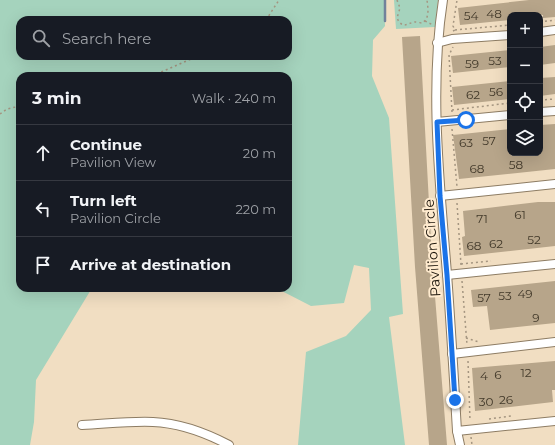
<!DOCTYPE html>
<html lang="en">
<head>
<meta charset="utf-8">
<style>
	body { margin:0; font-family:Montserrat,sans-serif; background:#20242c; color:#f1f3f6 }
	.controls { position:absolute; right:12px; top:12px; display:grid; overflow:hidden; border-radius:8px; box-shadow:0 4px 16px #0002 }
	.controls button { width:36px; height:36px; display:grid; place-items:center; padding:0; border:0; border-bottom:1px solid #363941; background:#171b24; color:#f1f3f6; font:20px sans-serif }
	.stop { position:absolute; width:12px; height:12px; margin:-9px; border:3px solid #1a73e8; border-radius:50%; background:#fff }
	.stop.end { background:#1a73e8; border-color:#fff; box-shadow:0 1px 4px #0008 }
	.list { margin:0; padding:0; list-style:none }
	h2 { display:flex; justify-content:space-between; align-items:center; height:52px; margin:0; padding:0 16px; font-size:17px }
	h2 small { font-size:13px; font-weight:400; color:#9ea1a6 }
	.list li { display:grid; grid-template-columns:26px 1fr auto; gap:12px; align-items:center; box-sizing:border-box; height:56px; padding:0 16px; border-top:1px solid #363941 }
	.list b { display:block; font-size:15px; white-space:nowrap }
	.list p { margin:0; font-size:13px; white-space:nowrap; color:#9ea1a6 }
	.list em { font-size:13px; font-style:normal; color:#9ea1a6 }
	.icon { flex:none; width:22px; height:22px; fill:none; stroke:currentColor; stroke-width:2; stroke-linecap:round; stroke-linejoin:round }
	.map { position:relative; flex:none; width:555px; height:445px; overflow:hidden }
	.search { position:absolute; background:#171b24; box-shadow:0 4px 16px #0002; left:16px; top:16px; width:276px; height:44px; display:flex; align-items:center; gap:10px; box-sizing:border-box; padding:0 14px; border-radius:12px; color:#9ea1a6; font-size:15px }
	.panel { position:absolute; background:#171b24; box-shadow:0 4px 16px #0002; left:16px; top:72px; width:276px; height:220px; border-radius:12px }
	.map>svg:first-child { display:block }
	.green { fill:#a5d3bd; fill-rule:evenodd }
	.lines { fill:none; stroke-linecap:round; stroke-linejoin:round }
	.stream { stroke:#72829b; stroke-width:2.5 }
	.building { fill:#b7a58a }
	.minor-casing { stroke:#8d7c63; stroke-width:10 }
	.path { stroke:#a49580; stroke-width:1.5; stroke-dasharray:2 3; stroke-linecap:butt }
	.minor { stroke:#fff; stroke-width:8 }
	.route { stroke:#1a73e8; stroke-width:5 }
	.labels { text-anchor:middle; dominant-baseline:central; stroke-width:4; stroke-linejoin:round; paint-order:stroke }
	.number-label { font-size:12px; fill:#413829 }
	.street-label { font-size:14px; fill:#1a1309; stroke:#ffebcf }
</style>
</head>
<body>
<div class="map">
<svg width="555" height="445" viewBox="0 0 555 445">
	<rect width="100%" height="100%" fill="#f1dec2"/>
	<g class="green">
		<path d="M 0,0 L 384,0 L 385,26 L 373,40 L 372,76 L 389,118 L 403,314 L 389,317 L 405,445 L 298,445 L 306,352 L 346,336 L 371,310 L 369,268 L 354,265 L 344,303 L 311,306 L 276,288 L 288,288 L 288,76 L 20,76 L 20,288 L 92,288 L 36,380 L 34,422 L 30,445 L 0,445 ZM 20,20 L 288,20 L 288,56 L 20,56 Z"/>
		<polygon points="394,0 438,0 435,27 396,29"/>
	</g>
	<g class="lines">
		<polyline class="stream" points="385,0 385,21"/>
	</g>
	<g class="building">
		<polygon points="529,0 555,0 555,17 543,18 543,15 510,15 510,20 460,25 458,8"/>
		<polygon points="420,36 432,259 447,445 429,445 415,267 402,37"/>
		<polygon points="555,45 555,63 540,65 540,47"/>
		<polygon points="510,50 510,67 453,73 451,56"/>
		<polygon points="555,77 555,94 540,96 540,78"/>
		<polygon points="510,81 510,99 454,105 452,87"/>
		<polygon points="555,124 555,169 459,179 453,135 510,129 511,156 540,153 540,125"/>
		<polygon points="538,202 555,202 555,246 464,256 462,237 465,236 463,211"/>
		<polygon points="555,281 555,323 490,330 487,306 473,307 471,290"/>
		<polygon points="555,361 555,390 552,390 553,402 475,411 472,368"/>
	</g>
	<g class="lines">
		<g class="minor-casing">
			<g id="minor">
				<path d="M 443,0 C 429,90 440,184 447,274 C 451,327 454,379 457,431 L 460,445"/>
				<polyline points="540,32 555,30"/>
				<polyline points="437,43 452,39 510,35"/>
				<polyline points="540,112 555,111"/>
				<polyline points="437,122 510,115"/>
				<polyline points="440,196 555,184"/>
				<polyline points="447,275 555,264"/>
				<polyline points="452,354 555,342"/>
				<path d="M 82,425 C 105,424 129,421 153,422 C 179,423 206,433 229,445"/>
				<polyline points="457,431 555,421"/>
			</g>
		</g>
		<g class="path">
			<path d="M 397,0 L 400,8 L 397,18 C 403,30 407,23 415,22 C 417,22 421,23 422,23 C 430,18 428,9 427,0"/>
			<polyline points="266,20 279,0"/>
			<polyline points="425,21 433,25"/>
			<polyline points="540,22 555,20"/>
			<polyline points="455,30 510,25"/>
			<polyline points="453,31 455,30 453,26 457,0"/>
			<polyline points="152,76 198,56"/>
			<polyline points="540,100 555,99"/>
			<polyline points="452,110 510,103"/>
			<polyline points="452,112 449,55 453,47"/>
			<polyline points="0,114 7,109 20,106"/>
			<polyline points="452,129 457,187"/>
			<polyline points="457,203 461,265"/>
			<polyline points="461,264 491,261"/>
			<polyline points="462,281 467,345"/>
			<polyline points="466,338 479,342"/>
			<polyline points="468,361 470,421"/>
			<polyline points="489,419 511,416"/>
			<polyline points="471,437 472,445"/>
		</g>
		<use href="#minor" class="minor"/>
	</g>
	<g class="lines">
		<polyline class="route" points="455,400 447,275 440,196 437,122 466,120"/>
	</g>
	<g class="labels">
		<g class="number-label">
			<text x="494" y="13">48</text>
			<text x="471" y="15">54</text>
			<text x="495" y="60">53</text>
			<text x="472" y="63">59</text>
			<text x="496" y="91">56</text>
			<text x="473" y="94">62</text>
			<text x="489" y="140">57</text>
			<text x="466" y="142">63</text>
			<text x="516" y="164">58</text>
			<text x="477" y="168">68</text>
			<text x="520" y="214">61</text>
			<text x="482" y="218">71</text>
			<text x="534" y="239">52</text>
			<text x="496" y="243">62</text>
			<text x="474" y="245">68</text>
			<text x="525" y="293">49</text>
			<text x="505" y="295">53</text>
			<text x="484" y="297">57</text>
			<text x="536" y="317">9</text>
			<text x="526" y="372">12</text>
			<text x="498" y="374">6</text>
			<text x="484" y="375">4</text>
			<text x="506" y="399">26</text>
			<text x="486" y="401">30</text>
		</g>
		<g class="street-label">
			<text transform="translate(432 248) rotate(-94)">Pavilion Circle</text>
		</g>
	</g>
</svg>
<div class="controls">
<button>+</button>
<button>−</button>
<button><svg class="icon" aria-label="locate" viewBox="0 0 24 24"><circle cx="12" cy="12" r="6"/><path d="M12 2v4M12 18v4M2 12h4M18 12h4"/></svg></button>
<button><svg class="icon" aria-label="layers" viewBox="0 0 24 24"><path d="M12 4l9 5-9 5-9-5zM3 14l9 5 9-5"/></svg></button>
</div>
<div class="stop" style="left:466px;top:120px"></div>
<div class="stop end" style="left:455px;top:400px"></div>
<div class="search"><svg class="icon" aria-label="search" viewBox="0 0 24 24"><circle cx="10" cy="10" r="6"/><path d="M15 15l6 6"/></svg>Search here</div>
<section class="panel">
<h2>3 min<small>Walk · 240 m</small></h2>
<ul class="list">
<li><svg class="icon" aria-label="ahead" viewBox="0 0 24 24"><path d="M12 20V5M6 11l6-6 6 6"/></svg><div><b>Continue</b><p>Pavilion View</p></div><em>20 m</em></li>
<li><svg class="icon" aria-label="left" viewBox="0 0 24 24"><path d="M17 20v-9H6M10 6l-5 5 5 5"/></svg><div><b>Turn left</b><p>Pavilion Circle</p></div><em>220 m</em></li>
<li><svg class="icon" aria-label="arrive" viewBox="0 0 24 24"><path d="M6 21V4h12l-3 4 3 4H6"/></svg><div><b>Arrive at destination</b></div></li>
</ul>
</section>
</div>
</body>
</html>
